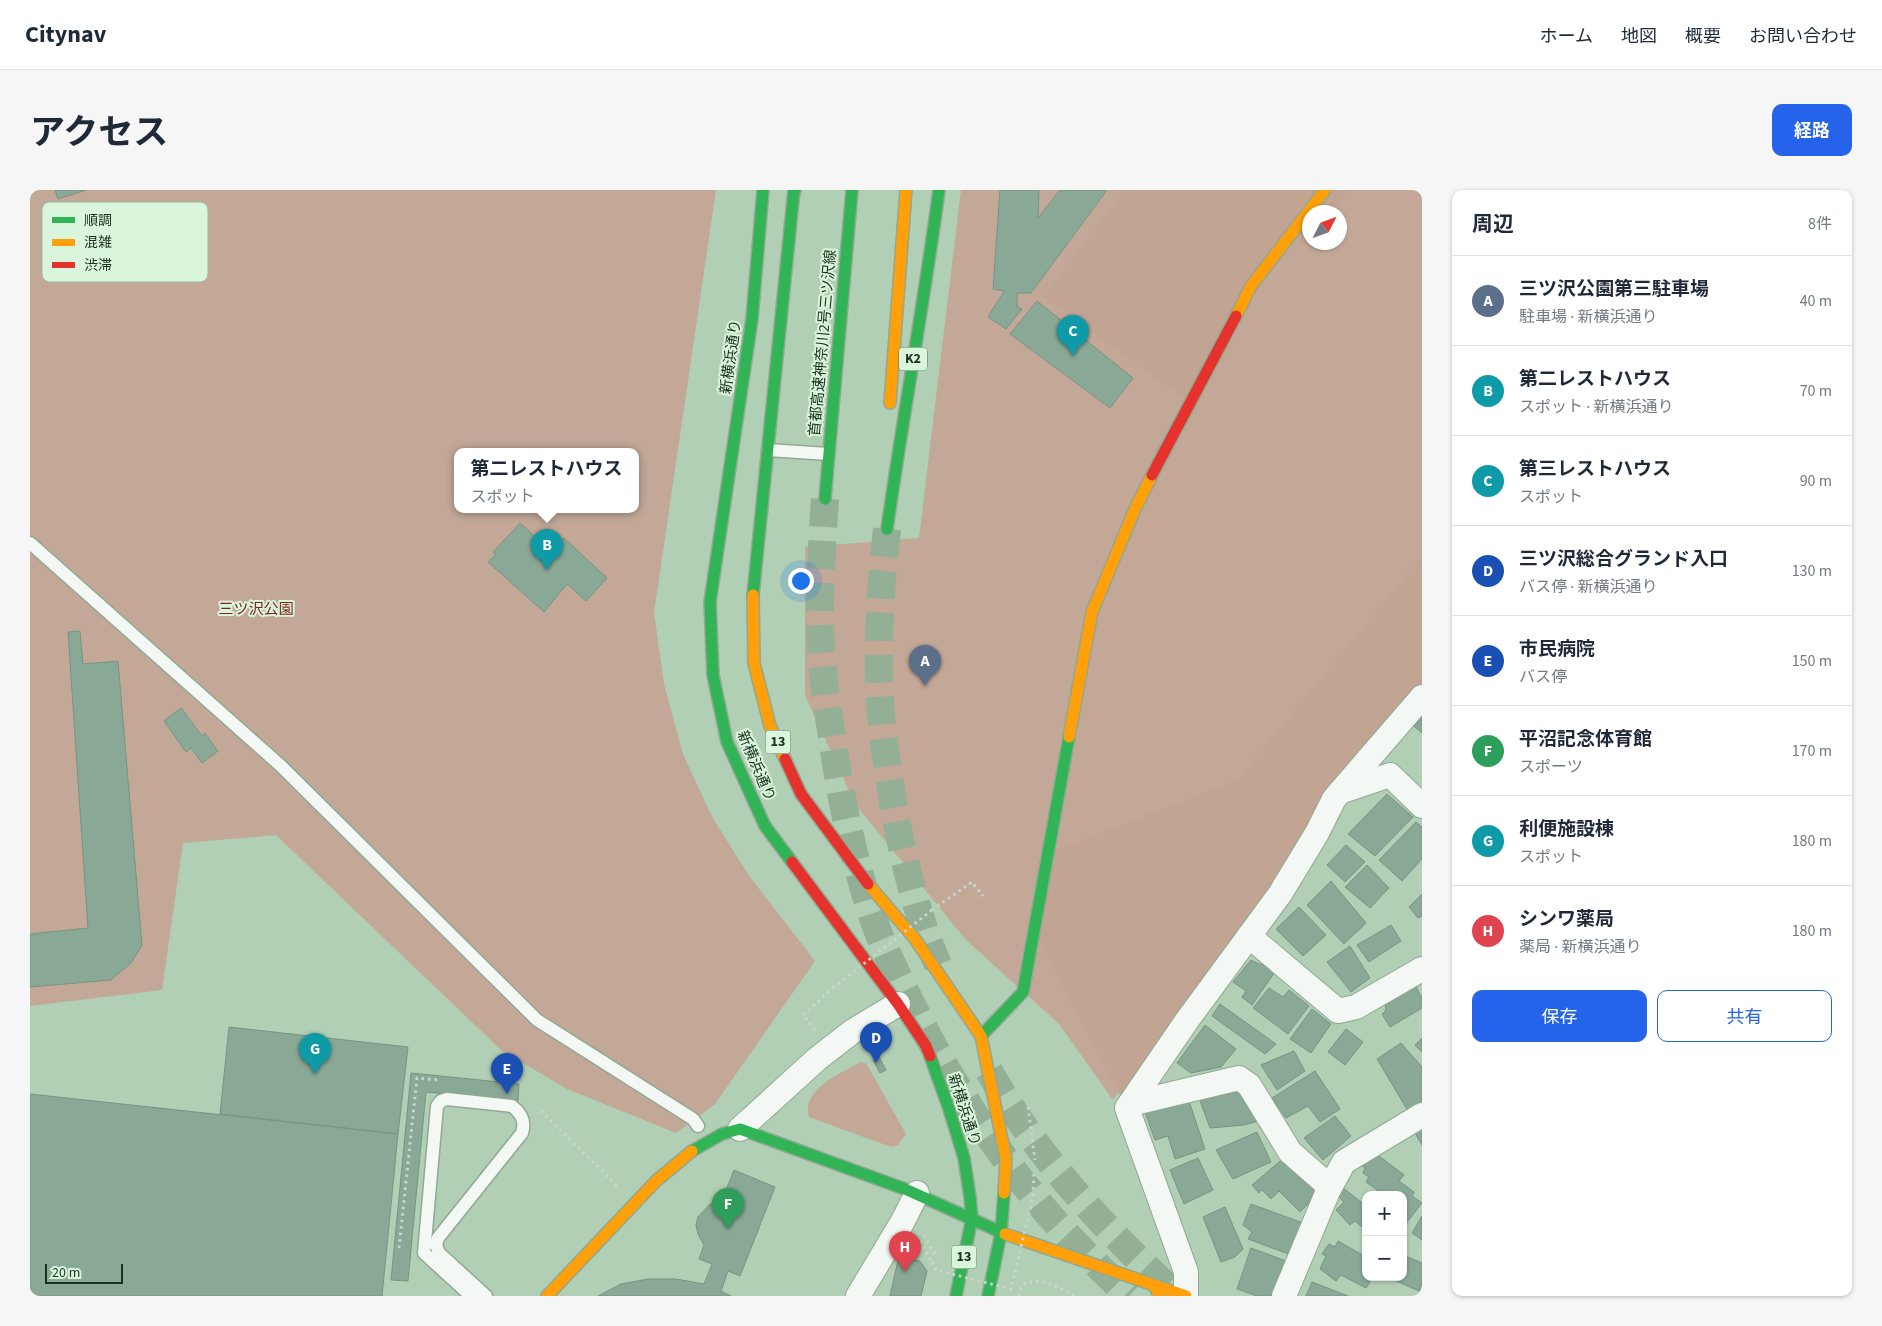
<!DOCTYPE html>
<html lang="ja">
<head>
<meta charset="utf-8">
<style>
	body { margin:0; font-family:"Source Sans 3","Noto Sans JP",sans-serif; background:#f6f6f7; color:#1f2937 }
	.controls { position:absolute; right:15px; bottom:15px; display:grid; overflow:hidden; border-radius:10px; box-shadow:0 1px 4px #0004 }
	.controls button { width:45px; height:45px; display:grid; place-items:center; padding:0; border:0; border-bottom:1px solid #e0e1e3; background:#fff; color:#1f2937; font:25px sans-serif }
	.compass { position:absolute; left:1272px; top:15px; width:45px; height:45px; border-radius:50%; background:#fff; box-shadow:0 1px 4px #0004; rotate:48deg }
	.scale { position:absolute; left:15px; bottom:12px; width:78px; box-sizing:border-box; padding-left:5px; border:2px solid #1a311d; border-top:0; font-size:14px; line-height:18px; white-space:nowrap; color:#1a311d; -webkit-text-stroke:4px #d9f5db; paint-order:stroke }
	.you { position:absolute; left:770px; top:390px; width:18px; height:18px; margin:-12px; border:4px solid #fff; border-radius:50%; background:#1a73e8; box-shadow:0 0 0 8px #1a73e833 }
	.badge { display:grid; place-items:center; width:32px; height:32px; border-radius:50%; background:#2563eb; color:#fff; font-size:16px; font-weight:700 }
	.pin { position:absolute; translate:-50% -41px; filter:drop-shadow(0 1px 2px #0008) }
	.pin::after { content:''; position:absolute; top:26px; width:18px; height:15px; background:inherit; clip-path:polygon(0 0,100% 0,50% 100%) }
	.popup { position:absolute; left:424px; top:258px; width:185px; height:65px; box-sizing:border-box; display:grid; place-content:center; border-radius:10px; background:#fff; filter:drop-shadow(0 1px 4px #0005); font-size:16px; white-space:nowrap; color:#747a83 }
	.popup b { font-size:19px; color:#1f2937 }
	.popup::after { content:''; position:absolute; left:50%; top:100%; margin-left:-10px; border:10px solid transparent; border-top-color:#fff }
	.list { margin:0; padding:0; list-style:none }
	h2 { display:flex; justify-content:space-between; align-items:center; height:65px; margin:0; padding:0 20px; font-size:21px }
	h2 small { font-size:16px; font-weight:400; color:#747a83 }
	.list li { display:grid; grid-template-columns:32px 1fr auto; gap:15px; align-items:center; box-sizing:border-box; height:90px; padding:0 20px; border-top:1px solid #e0e1e3 }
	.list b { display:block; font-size:19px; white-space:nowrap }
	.list p { margin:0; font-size:16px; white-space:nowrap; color:#747a83 }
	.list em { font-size:16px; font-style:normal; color:#747a83 }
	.actions { display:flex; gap:10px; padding:15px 20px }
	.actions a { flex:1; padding:11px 0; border:1px solid #2563eb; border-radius:10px; text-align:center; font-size:18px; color:#2563eb }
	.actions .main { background:#2563eb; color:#fff }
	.map { position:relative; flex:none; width:1392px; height:1106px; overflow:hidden; border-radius:10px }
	header { display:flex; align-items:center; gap:30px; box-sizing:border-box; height:70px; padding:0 25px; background:#fff; border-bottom:1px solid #e0e1e3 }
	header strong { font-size:24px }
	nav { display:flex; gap:28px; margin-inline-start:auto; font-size:18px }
	.intro { display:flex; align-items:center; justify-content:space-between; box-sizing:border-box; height:120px; padding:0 30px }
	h1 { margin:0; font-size:35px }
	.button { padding:12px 22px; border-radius:10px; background:#2563eb; color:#fff; font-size:18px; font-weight:700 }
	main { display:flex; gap:30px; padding:0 30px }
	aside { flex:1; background:#fff; border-radius:10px; box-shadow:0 1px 4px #0004 }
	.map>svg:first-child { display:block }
	.green { fill:#c3a897; fill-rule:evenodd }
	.forest { fill:#c2a492 }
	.building { fill:#89a896; stroke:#779482 }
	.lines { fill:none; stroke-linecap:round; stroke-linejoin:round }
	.highway-tunnel { stroke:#93af96; stroke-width:28; stroke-dasharray:28 14; stroke-linecap:butt }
	.lane-casing { stroke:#91a893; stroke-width:15 }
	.street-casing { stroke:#91a893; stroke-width:26 }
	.fast-casing { stroke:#91a893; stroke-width:14 }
	.slow-casing { stroke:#91a893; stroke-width:14 }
	.jam-casing { stroke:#91a893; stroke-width:14 }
	.path { stroke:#cbd5cd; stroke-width:3; stroke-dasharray:2.5 4; stroke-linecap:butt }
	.lane { stroke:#f3f8f4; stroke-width:12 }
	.street { stroke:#f3f8f4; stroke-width:24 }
	.fast { stroke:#30b455; stroke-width:11 }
	.slow { stroke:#ff9f0a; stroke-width:11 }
	.jam { stroke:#e5322d; stroke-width:11 }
	.path-bridge { stroke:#cbd5cd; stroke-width:3; stroke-dasharray:2.5 4; stroke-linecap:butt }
	.labels { text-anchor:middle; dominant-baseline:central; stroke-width:4; stroke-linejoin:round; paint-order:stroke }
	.shield { fill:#d9f5db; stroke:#536c56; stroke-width:1 }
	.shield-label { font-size:14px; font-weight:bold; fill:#1a311d }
	.street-label { font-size:15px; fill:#1a311d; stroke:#d9f5db }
	.park-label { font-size:15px; fill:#80211d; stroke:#d9f5db }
	.key { fill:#d9f5db; stroke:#a0baa2; stroke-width:1 }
	.key-label { font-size:14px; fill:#1a311d }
</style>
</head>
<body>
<header>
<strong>Citynav</strong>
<nav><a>ホーム</a><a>地図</a><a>概要</a><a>お問い合わせ</a></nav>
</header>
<div class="intro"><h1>アクセス</h1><a class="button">経路</a></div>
<main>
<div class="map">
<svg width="1392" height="1106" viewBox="0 0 1392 1106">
	<rect width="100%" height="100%" fill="#b1cfb4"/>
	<g class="green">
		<path d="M 0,0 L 686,0 L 624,423 L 634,494 L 653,564 L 682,627 L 720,687 L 785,771 L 685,914 L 646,943 L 537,899 L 471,860 L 246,645 L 153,653 L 132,800 L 0,816 ZM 428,261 L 606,261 L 606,319 L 428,319 Z"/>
		<path d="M 931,0 L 1392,0 L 1392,486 L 1083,910 L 1029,834 L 935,749 L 825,614 L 775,505 L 775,357 L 889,348 ZM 1280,22 L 1310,22 L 1310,52 L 1280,52 Z"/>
		<path d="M 831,872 L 836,873 L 876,944 L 868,955 L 861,957 L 779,927 C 771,899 811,883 831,872 Z"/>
	</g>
	<g class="forest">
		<polygon points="1095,0 1321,0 1298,22 1280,22 1221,96 1161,213 1013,107"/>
		<polygon points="1392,366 1392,505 1097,918 1007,748 1018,664 1208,589"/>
	</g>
	<g class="building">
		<polygon points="25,0 56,0 28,9"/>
		<polygon points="970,0 1009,0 1008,28 1030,0 1077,0 1001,103 987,103 987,117 992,119 976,139 958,127 974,101 963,99"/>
		<polygon points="1007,111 1103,188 1080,218 980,144"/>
		<polygon points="490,333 511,352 516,347 527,356 534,348 577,388 556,411 537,394 514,422 458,372 466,364 463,362"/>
		<polygon points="50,441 53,474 88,471 112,755 102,772 81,790 0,797 0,744 58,738 38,442"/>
		<polygon points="151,518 172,546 175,543 188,561 172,573 161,558 156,562 134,531"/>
		<polygon points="1392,528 1392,543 1384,536"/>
		<polygon points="1357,604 1383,627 1345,666 1318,644"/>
		<polygon points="1386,632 1392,637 1392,669 1372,691 1349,670"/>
		<polygon points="1316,655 1335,672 1315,692 1297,675"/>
		<polygon points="1337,675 1359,698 1340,718 1315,697"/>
		<polygon points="1301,691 1336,733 1314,754 1277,715"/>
		<polygon points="1392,704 1392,726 1388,728 1379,717"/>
		<polygon points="1269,717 1296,745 1273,766 1246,739"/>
		<polygon points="1361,735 1371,751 1339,772 1327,755"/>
		<polygon points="1320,756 1340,788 1321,802 1297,772"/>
		<polygon points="1221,770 1231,775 1235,770 1247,779 1222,815 1212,807 1216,801 1203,792"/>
		<polygon points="1385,795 1392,808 1392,818 1360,837 1352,824 1356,820 1355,814"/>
		<polygon points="1239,798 1253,807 1259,800 1279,816 1258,844 1223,818"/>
		<polygon points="1190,814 1246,854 1235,864 1182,826"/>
		<polygon points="1282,819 1301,834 1281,863 1260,849"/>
		<polygon points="1175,835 1206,859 1191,877 1161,883 1147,873"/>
		<polygon points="199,837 378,857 368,944 190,924"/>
		<polygon points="1316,839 1333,852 1315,875 1298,862"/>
		<polygon points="1392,848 1392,862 1385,855"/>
		<polygon points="1371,853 1392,877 1392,913 1378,921 1347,869"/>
		<polygon points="1264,861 1275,881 1247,900 1231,875"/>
		<polygon points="849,867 856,880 850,883 843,870"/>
		<polygon points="1285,881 1310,919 1290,932 1278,916 1256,928 1242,908"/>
		<polygon points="381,883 489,894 488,911 396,902 378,1091 361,1090"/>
		<polygon points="1194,897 1197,904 1213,899 1228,931 1214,935 1180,938 1168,905"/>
		<polygon points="0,904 368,944 352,1106 0,1106"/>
		<polygon points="1158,908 1175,959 1145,969 1138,946 1125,950 1115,922"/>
		<polygon points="1305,926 1321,946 1293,970 1274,948"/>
		<polygon points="1392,939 1392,955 1385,943"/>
		<polygon points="1227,942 1241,972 1203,989 1186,960"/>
		<polygon points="1345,963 1374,985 1369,991 1384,1002 1382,1006 1392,1013 1374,1036 1373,1005 1354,1005 1336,992 1339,987 1333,983 1335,978 1331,975"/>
		<polygon points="1256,966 1292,1000 1270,1022 1249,1001 1241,1009 1232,1000 1229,1003 1222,995"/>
		<polygon points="1168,968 1183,1000 1154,1014 1140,980"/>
		<polygon points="704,980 745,997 710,1086 698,1081 691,1101 701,1106 568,1106 591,1094 618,1089 646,1089 674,1094 682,1074 669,1069 674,1055 668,1044 666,1035 668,1027 680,1014 691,1013"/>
		<polygon points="1312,997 1336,1016 1336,1034 1332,1037 1325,1031 1320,1035 1306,1020 1314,1012 1307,1005"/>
		<polygon points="1221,1014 1273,1033 1261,1065 1218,1049 1222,1042 1213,1035"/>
		<polygon points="1195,1017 1213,1059 1205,1067 1191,1072 1173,1027"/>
		<polygon points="1392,1026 1392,1050 1382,1043"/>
		<polygon points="1308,1051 1336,1067 1336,1087 1343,1087 1336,1098 1311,1085 1306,1091 1290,1079 1296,1066 1292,1064 1299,1054 1305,1057"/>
		<polygon points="1221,1058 1259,1072 1246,1106 1227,1106 1207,1099"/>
		<polygon points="1373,1065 1392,1073 1392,1094 1389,1101 1357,1087 1373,1087"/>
		<polygon points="869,1066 890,1071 897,1081 891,1106 860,1106"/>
		<polygon points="1282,1092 1318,1106 1276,1106"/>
	</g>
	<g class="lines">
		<g class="highway-tunnel">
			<path d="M 795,309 C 792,359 788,410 791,460 C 793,491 798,522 803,553 C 811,610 823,667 841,722 C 851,753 866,782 880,811 C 916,884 958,950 1009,1013 C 1036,1046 1068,1076 1099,1106"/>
			<path d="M 857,339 C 850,400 846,462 851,524 C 854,559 860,594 866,629 C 876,679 888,728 908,775"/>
			<path d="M 959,881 C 1006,965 1074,1039 1145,1104"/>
		</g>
		<g class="lane-casing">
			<g id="lane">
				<polyline points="738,260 798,264"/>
				<polyline points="0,353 251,576 507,830 663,929 668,936"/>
				<path d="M 441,1106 L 394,1063 L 407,916 L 411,911 L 417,909 L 482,916 C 491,923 496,931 492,943 L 408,1048 L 406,1055 L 409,1063 L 456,1106"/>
			</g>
		</g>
		<g class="street-casing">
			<g id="street">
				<polyline points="1310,602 1360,585 1392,616"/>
				<polyline points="1219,746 1308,821 1326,817 1392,779"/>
				<polyline points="1100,914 1209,888 1219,895 1260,962 1300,997"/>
				<polyline points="710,939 787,869 823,841 868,814"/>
				<polyline points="828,1106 873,1031 887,1003"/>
				<polyline points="1156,1106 1156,1082 1097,918 1158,829 1250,704 1287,643 1304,609 1392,507"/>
				<polyline points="1254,1106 1298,1001 1314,972 1392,925"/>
			</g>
		</g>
		<g class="fast-casing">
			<g id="fast">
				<polyline points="733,0 722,129 680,412 683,485 697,552 735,636 762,672"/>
				<polyline points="764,2 765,0"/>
				<polyline points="795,309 822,0"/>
				<path d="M 857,339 C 873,226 894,113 909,0"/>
				<polyline points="723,405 764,0"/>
				<polyline points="951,846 993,802 1039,547"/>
				<polyline points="900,866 919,919 934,968 940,1007 942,1028 926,1106"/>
				<polyline points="662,961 692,944 710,939 875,999 975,1044"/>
				<polyline points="958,1106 971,1043 974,1003"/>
			</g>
		</g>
		<g class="slow-casing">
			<g id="slow">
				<polyline points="1206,126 1221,96 1295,0"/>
				<polyline points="860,213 876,0"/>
				<polyline points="723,405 724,473 740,536 755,569"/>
				<polyline points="1039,547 1062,422 1105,319 1122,285"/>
				<polyline points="838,694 885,749 951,846 976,969 974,1003"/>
				<polyline points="975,1044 1156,1106"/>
				<polyline points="1124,1096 1130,1106"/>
				<polyline points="517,1106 626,991 662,961"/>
			</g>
		</g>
		<g class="jam-casing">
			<g id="jam">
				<polyline points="1122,285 1206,126"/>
				<polyline points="755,569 771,604 838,694"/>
				<polyline points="762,672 868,814 896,856 900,866"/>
			</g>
		</g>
		<g class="path">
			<polyline points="902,720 942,692 953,706"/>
			<polyline points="785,840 773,825 803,798"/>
			<polyline points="998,917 1005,970"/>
			<polyline points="511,921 587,996"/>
			<polyline points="1003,1006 1004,981"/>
			<polyline points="894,1045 906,1066"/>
			<polyline points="890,1051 902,1072"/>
			<polyline points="369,1058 387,888 409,890"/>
			<path d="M 989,1106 L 991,1096 C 1009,1084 1028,1098 1045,1106"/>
		</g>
		<use href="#lane" class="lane"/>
		<use href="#street" class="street"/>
		<use href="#fast" class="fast"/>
		<use href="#slow" class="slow"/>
		<use href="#jam" class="jam"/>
		<g class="path-bridge">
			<polyline points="803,798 902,720"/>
			<polyline points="902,1072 906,1080 981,1099 1003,1006"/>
		</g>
	</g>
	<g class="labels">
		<g class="shield">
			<rect x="869" y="157.5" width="28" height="23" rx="4"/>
			<rect x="735.5" y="540.5" width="25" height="23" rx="4"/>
			<rect x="921.5" y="1055.5" width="25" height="23" rx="4"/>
		</g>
		<g class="shield-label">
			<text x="883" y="169">K2</text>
			<text x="748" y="552">13</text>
			<text x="934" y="1067">13</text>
		</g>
		<g class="street-label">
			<text transform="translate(793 153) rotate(-85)">首都高速神奈川2号三ツ沢線</text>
			<text transform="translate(701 167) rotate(-82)">新横浜通り</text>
			<text transform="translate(726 576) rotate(67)">新横浜通り</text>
			<text transform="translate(934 920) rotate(72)">新横浜通り</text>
		</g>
		<g class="park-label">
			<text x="226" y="419">三ツ沢公園</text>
		</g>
	</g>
	<rect x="12" y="12" width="166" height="80" rx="8" class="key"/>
	<rect x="22" y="27" width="23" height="6" fill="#30b455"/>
	<rect x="22" y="49" width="23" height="7" fill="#ff9f0a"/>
	<rect x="22" y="72" width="23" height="6" fill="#e5322d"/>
	<g class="key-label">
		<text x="54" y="35">順調</text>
		<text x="54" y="57">混雑</text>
		<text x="54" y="80">渋滞</text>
	</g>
</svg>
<div class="controls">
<button>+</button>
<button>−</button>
</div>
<svg class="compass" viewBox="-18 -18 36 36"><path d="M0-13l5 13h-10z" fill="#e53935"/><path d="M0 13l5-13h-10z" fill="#747a83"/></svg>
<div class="scale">20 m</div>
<div class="you"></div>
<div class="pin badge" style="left:895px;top:496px;background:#5c6f8a">A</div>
<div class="pin badge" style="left:517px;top:380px;background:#0f9aa8">B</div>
<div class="popup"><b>第二レストハウス</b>スポット</div>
<div class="pin badge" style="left:1043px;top:166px;background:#0f9aa8">C</div>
<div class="pin badge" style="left:846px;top:873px;background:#1a4fb4">D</div>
<div class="pin badge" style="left:477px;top:904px;background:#1a4fb4">E</div>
<div class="pin badge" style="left:698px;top:1039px;background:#2e9e5b">F</div>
<div class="pin badge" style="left:285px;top:884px;background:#0f9aa8">G</div>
<div class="pin badge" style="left:875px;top:1082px;background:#e0444e">H</div>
</div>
<aside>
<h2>周辺<small>8件</small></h2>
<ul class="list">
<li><span class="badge" style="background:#5c6f8a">A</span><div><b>三ツ沢公園第三駐車場</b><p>駐車場 · 新横浜通り</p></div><em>40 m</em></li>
<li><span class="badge" style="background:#0f9aa8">B</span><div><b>第二レストハウス</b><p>スポット · 新横浜通り</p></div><em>70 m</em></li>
<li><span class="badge" style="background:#0f9aa8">C</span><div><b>第三レストハウス</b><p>スポット</p></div><em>90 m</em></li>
<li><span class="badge" style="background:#1a4fb4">D</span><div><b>三ツ沢総合グランド入口</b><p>バス停 · 新横浜通り</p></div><em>130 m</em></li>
<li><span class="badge" style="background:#1a4fb4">E</span><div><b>市民病院</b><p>バス停</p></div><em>150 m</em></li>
<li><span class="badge" style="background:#2e9e5b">F</span><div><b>平沼記念体育館</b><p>スポーツ</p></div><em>170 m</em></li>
<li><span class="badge" style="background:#0f9aa8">G</span><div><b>利便施設棟</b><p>スポット</p></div><em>180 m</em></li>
<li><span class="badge" style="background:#e0444e">H</span><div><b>シンワ薬局</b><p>薬局 · 新横浜通り</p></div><em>180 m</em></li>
</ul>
<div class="actions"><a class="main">保存</a><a>共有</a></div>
</aside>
</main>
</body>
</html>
